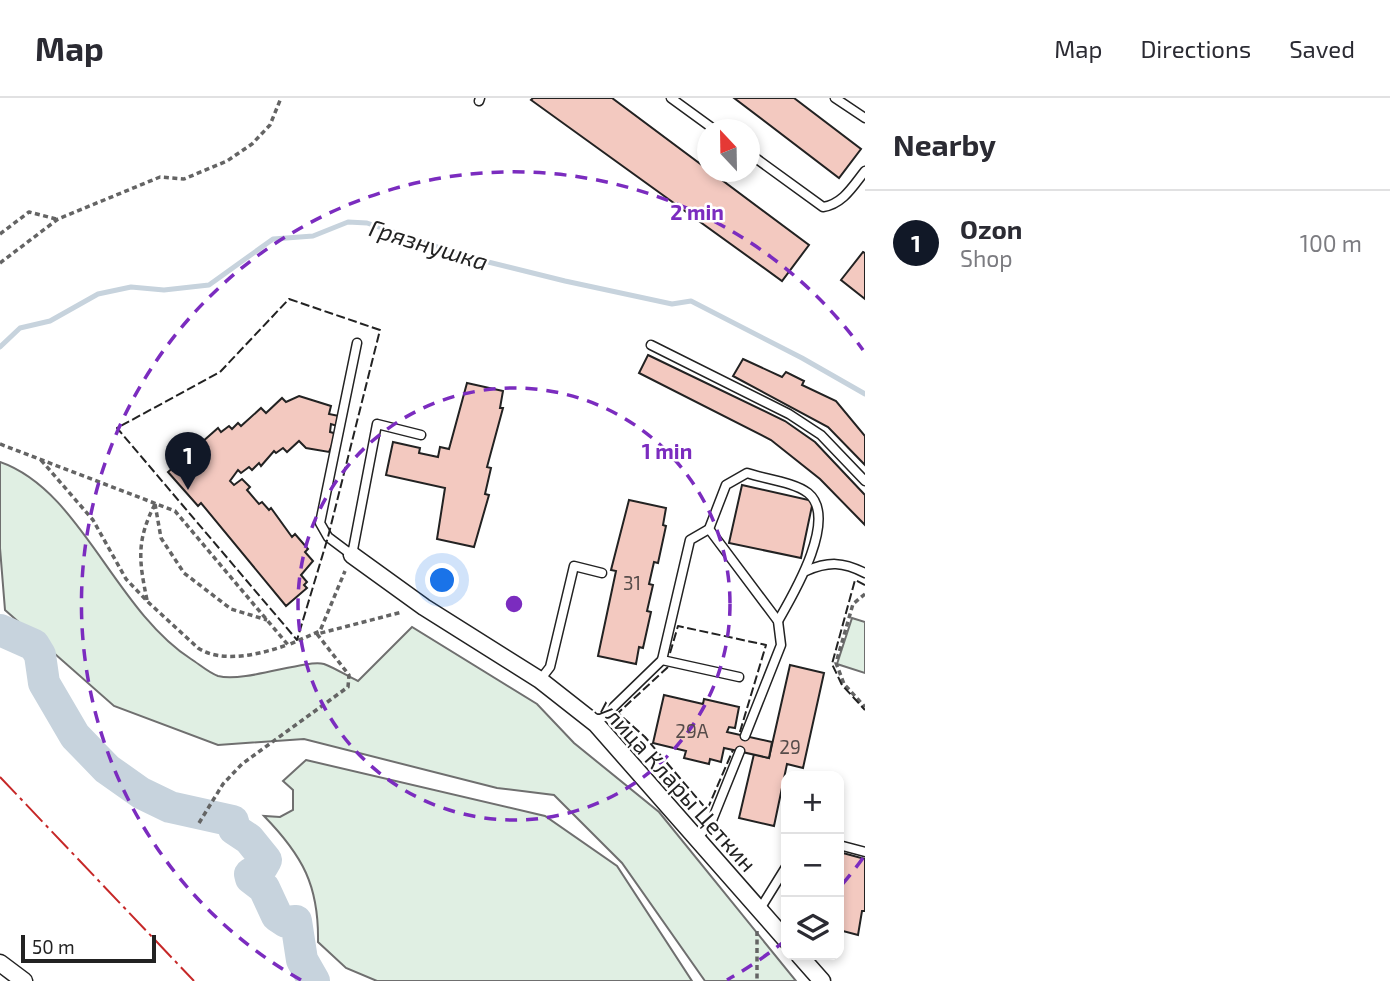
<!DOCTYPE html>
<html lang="en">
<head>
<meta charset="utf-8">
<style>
	body { margin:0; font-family:"Exo 2",sans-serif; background:#f2f2f3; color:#2b2b33 }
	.controls { position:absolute; right:21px; bottom:21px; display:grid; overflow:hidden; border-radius:14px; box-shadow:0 4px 10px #0003 }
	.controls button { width:63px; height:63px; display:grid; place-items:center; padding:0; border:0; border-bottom:2px solid #e1e1e2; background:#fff; color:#2b2b33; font:35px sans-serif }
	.compass { position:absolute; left:697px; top:21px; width:63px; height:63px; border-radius:50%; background:#fff; box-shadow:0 4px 10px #0003; rotate:338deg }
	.scale { position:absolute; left:21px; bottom:18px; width:135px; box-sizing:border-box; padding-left:7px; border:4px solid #222; border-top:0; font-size:19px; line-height:24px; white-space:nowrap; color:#222; -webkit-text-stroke:5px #fff; paint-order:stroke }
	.you { position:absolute; left:443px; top:483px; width:24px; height:24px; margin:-18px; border:5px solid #fff; border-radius:50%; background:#1a73e8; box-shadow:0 0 0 10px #1a73e833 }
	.badge { display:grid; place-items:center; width:46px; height:46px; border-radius:50%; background:#111827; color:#fff; font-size:23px; font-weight:700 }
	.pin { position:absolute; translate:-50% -58px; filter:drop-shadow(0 2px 4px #0008) }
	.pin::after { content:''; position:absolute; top:37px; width:24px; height:21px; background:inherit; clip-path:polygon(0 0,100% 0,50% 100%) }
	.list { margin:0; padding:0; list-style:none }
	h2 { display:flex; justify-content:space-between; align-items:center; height:91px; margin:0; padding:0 28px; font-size:30px }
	h2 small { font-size:23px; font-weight:400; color:#7c7c81 }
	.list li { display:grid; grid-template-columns:46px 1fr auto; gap:21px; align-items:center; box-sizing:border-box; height:105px; padding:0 28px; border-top:2px solid #e1e1e2 }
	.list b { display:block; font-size:26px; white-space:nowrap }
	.list p { margin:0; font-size:23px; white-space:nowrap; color:#7c7c81 }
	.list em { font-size:23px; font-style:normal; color:#7c7c81 }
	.icon { flex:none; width:38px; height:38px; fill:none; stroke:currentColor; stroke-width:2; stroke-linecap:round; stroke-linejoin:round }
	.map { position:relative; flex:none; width:865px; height:883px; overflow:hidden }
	header { display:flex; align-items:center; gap:42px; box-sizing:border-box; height:98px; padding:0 35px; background:#fff; border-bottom:2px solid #e1e1e2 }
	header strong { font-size:33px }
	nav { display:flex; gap:38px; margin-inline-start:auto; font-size:24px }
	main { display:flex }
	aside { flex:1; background:#fff }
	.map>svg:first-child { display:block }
	.green { fill:#e0efe3; stroke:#6f6f6f; stroke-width:2 }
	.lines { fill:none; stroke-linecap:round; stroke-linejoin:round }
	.stream { stroke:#c7d3dd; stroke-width:5 }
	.river { stroke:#c7d3dd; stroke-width:32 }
	.building { fill:#f3c9c0; stroke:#222; stroke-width:2 }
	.service-casing { stroke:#222; stroke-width:11 }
	.minor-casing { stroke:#222; stroke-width:19 }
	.path { stroke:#646464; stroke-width:3.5; stroke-dasharray:5 3.5; stroke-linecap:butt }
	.service { stroke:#fff; stroke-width:8 }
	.minor { stroke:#fff; stroke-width:16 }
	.fence { stroke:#222; stroke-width:2; stroke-dasharray:9 3.5; stroke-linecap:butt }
	.power { stroke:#c62828; stroke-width:2; stroke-dasharray:24 5 3.5 5; stroke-linecap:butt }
	.ring { fill:none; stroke:#7b2cbf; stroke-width:3.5; stroke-dasharray:12 9 }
	.labels { text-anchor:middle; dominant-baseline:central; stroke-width:5; stroke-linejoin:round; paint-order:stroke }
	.number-label { font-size:19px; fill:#564c4a }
	.street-label { font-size:23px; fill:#222; stroke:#fff }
	.water-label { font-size:24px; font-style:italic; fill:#222; stroke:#fff }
	.centre { fill:#7b2cbf; stroke:#fff; stroke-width:3.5 }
	.ring-label { font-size:21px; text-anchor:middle; font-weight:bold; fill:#7b2cbf; stroke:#fff; stroke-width:5; stroke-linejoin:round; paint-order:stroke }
</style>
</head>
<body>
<header>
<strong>Map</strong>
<nav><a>Map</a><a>Directions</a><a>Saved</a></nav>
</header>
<main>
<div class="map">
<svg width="865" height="883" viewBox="0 0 865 883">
	<rect width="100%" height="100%" fill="#fff"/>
	<g class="green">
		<path d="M 0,364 C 81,392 114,511 191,561 C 199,566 209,575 218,578 C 245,585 305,561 324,566 C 335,570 347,578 358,583 L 412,529 L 537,606 L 574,645 L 659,714 L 796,883 L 705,883 L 622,765 L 554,697 L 497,690 L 304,641 L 218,647 L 114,608 L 5,512 L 0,450 Z"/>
		<polygon points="852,520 865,524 865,575 837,566"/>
		<path d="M 306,662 L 545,718 L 617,768 L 692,883 L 377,883 L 346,870 L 318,844 C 319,788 303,758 264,718 L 280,719 L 293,712 L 293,692 L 283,683 Z"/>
	</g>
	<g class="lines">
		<polyline class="stream" points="0,249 20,230 50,223 98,196 131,189 164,192 209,187 273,141 313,138 348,124 367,125 464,158 565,183 672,206 691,203 802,260 865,296"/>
		<polyline class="river" points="0,532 34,547 40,557 44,585 75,638 107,671 141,695 170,709 233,723 234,731 249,741 266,762 262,769 250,776 251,780 264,790 277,818 286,824 296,823 302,862 314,883"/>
	</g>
	<g class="building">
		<polygon points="533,0 612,0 809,147 782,183 531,2"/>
		<polygon points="734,0 794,0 861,51 839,80"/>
		<polygon points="863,154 865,155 865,201 841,182"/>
		<polygon points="648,257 785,323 815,344 865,397 865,427 820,381 771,342 639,275"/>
		<polygon points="743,261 782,279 786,274 804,283 802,287 836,303 865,338 865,367 828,329 733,278"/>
		<polygon points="467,285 503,293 500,310 503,310 487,369 491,370 485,396 489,397 474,449 437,441 445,390 386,377 393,344 420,350 419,355 438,359 440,349 449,351"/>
		<polygon points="299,298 331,308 329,316 339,318 337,328 331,326 330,334 337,336 329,354 306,350 299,343 287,354 283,350 276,355 274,353 261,368 259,365 252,372 249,369 241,375 238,372 230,383 234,387 242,381 250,389 247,392 259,406 262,404 269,412 271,410 292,439 295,436 308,451 305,454 313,463 301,477 307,484 304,487 307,490 286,508 201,405 198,408 168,374 218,330 221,334 229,328 232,331 238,325 241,328 261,310 266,315 282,300 286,304"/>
		<polygon points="742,387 813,403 801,460 729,445"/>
		<polygon points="629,402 666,410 663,427 666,428 658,465 654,464 649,486 653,487 647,513 651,514 643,550 639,549 636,566 598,558 616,473 611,472"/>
		<polygon points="790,567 824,575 803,670 787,666 774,728 739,720 754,656 769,660"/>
		<polygon points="664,597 703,606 704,601 739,609 735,630 729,629 727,634 772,644 769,660 724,650 721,664 710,661 709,666 684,660 686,653 653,645"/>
		<polygon points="843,755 865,761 865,813 862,813 858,837 839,832 839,762 841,763"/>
	</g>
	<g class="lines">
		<g class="service-casing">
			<g id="service">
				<polyline points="671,0 715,32"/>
				<polyline points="835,0 865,20"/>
				<polyline points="479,3 480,0"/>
				<path d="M 750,56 L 823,109 C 843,106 853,88 865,73"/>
				<polyline points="357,245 320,425 328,439 352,457 377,326 421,337"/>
				<polyline points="651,247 789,316 821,337 865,383"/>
				<polyline points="709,431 778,523 781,547 745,638"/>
				<path d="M 806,473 C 829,463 843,464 865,475"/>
				<polyline points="662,562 739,579"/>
				<polyline points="540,582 550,569 574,468 602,475"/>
				<path d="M 596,626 L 662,562 L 690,442 L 709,431 L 726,387 L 747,375 C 765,381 794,384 808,395 C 839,420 793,497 778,523"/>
				<polyline points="698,739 711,725 740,653"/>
				<polyline points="839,747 865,754"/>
				<polyline points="760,811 786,769"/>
			</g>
		</g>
		<g class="minor-casing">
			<g id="minor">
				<polyline points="352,457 424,509 540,582 596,626 786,842"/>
				<polyline points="799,857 822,883"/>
				<polyline points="0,865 24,883"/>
			</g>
		</g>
		<g class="path">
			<polyline points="0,136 29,114 56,121"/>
			<polyline points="0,165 58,121 160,79 184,81 227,63 252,46 270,27 281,0"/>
			<polyline points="0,346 175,413 288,547 320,533 345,473"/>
			<path d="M 41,362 L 93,422 L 126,481 L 148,504 L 198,550 C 222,566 261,556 287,547"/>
			<polyline points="155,406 161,440 184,475 231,511 267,522"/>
			<polyline points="865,496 853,506 836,565 844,586 865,609"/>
			<path d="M 147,502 C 139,463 136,443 155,406"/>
			<polyline points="618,624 633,636"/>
			<polyline points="199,725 223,686 242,666 348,589 349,577 317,536 402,514"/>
			<polyline points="757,833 757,883"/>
		</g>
		<use href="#service" class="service"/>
		<use href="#minor" class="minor"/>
		<g class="fence">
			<polygon points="289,201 380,232 328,439 297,542 117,330 220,274"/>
			<polyline points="865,487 855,482 832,566 842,587 865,612"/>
			<polyline points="670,555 678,528 766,547 739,637"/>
			<polyline points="668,569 618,615 645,639 707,712 733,652"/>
		</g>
		<polyline class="power" points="0,679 194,883"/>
	</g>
	<g class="ring">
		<circle cx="514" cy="506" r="216"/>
		<path d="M863 760A432 432 0 0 1 840 789M786 842A432 432 0 0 1 727 882M301 882A432 432 0 1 1 863 252"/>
	</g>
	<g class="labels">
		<g class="number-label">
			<text x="632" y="484">31</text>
			<text x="692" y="632">29А</text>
			<text x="790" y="648">29</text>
		</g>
		<g class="street-label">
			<text transform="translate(678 687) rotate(48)">улица Клары Цеткин</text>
		</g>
		<g class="water-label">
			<text transform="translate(429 146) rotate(17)">Грязнушка</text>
		</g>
	</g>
	<circle cx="514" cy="506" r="10" class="centre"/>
	<g class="ring-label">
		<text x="697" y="122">2 min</text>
		<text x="667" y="361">1 min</text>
	</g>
</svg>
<div class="controls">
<button>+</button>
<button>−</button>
<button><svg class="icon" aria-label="layers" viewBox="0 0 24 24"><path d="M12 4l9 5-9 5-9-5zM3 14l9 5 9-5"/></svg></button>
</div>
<svg class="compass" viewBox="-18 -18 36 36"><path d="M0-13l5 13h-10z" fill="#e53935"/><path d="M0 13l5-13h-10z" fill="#7c7c81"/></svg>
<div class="scale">50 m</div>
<div class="you"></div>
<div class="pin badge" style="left:188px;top:392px">1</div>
</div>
<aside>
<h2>Nearby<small></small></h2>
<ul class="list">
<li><span class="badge">1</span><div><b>Ozon</b><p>Shop</p></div><em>100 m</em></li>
</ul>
</aside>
</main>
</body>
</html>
